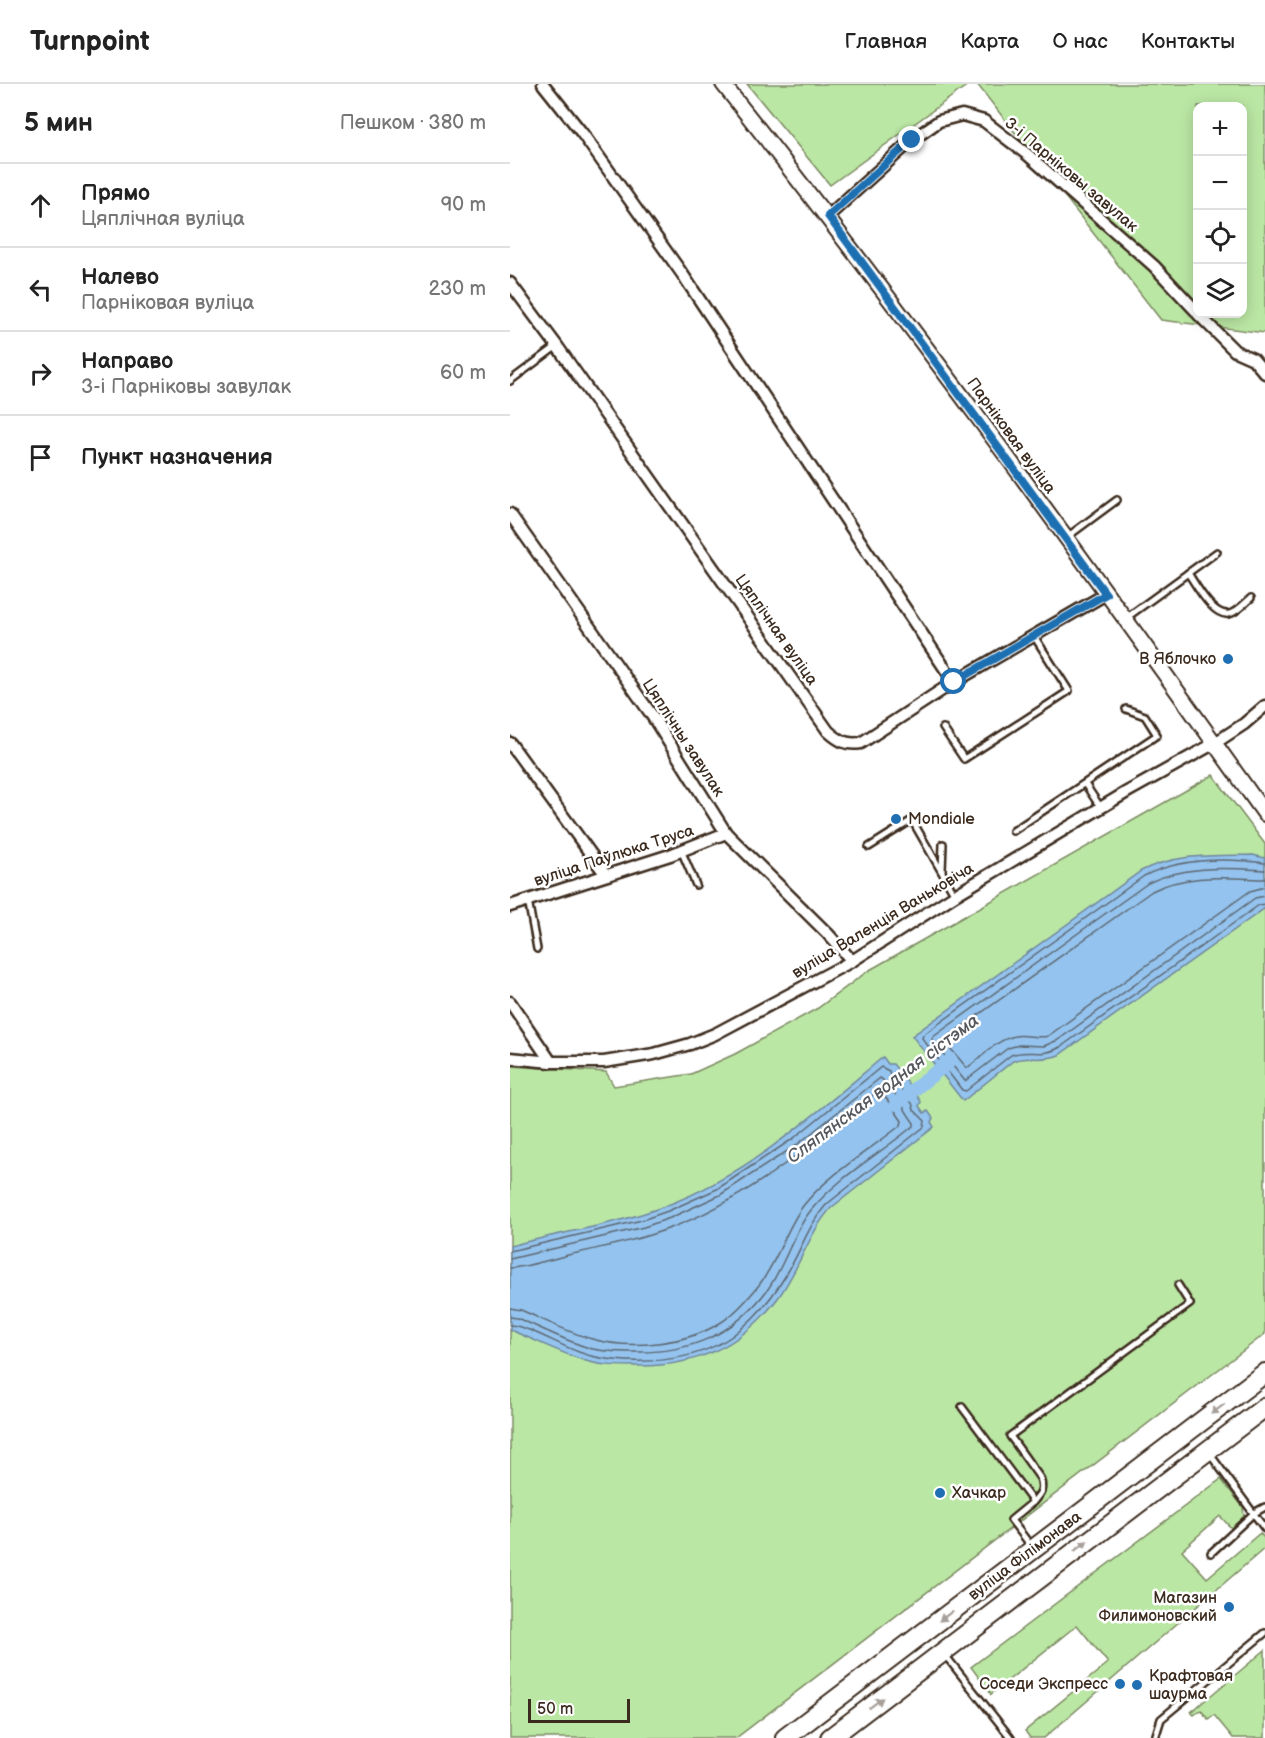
<!DOCTYPE html>
<html lang="ru">
<head>
<meta charset="utf-8">
<style>
	body { margin:0; font-family:"Balsamiq Sans",sans-serif; background:#f6f6f6; color:#222 }
	.controls { position:absolute; right:18px; top:18px; display:grid; overflow:hidden; border-radius:12px; box-shadow:0 3px 15px #0003 }
	.controls button { width:54px; height:54px; display:grid; place-items:center; padding:0; border:0; border-bottom:2px solid #e0e0e0; background:#fff; color:#222; font:30px sans-serif }
	.scale { position:absolute; left:18px; bottom:15px; width:102px; box-sizing:border-box; padding-left:6px; border:3px solid #3b2a1e; border-top:0; font-size:16px; line-height:21px; white-space:nowrap; color:#3b2a1e; -webkit-text-stroke:4px #fff; paint-order:stroke }
	.stop { position:absolute; width:18px; height:18px; margin:-14px; border:4px solid #1f6fb2; border-radius:50%; background:#fff }
	.stop.end { background:#1f6fb2; border-color:#fff; box-shadow:0 2px 6px #0008 }
	.list { margin:0; padding:0; list-style:none }
	h2 { display:flex; justify-content:space-between; align-items:center; height:78px; margin:0; padding:0 24px; font-size:26px }
	h2 small { font-size:20px; font-weight:400; color:#767676 }
	.list li { display:grid; grid-template-columns:39px 1fr auto; gap:18px; align-items:center; box-sizing:border-box; height:84px; padding:0 24px; border-top:2px solid #e0e0e0 }
	.list b { display:block; font-size:22px; white-space:nowrap }
	.list p { margin:0; font-size:20px; white-space:nowrap; color:#767676 }
	.list em { font-size:20px; font-style:normal; color:#767676 }
	.icon { flex:none; width:33px; height:33px; fill:none; stroke:currentColor; stroke-width:2; stroke-linecap:round; stroke-linejoin:round }
	.map { position:relative; flex:none; width:755px; height:1654px; overflow:hidden }
	header { display:flex; align-items:center; gap:36px; box-sizing:border-box; height:84px; padding:0 30px; background:#fff; border-bottom:2px solid #e0e0e0 }
	header strong { font-size:28px }
	nav { display:flex; gap:33px; margin-inline-start:auto; font-size:21px }
	main { display:flex }
	aside { flex:1; background:#fff }
	.map>svg:first-child { display:block }
	.green { fill:#bbe7a4; stroke:#7b8861; stroke-width:1.5; fill-rule:evenodd }
	.water { fill:#93c3ee; stroke:#70869b; stroke-width:1.5 }
	.lines { fill:none; stroke-linecap:round; stroke-linejoin:round }
	.shore { stroke:#5e6771; stroke-width:1.5 }
	.canal { stroke:#93c3ee; stroke-width:14 }
	.service-casing { stroke:#3b2a1e; stroke-width:10 }
	.minor-casing { stroke:#3b2a1e; stroke-width:15 }
	.tertiary-casing { stroke:#3b2a1e; stroke-width:18 }
	.primary-casing { stroke:#3b2a1e; stroke-width:22 }
	.service { stroke:#fff; stroke-width:5 }
	.minor { stroke:#fff; stroke-width:10 }
	.tertiary { stroke:#fff; stroke-width:14 }
	.primary { stroke:#fff; stroke-width:18 }
	.oneway { fill:#a79f9a }
	.route { stroke:#1f6fb2; stroke-width:8 }
	.poi-dot { fill:#1f6fb2; stroke:#fff; stroke-width:2 }
	.labels { text-anchor:middle; dominant-baseline:central; stroke-width:5; stroke-linejoin:round; paint-order:stroke }
	.street-label { font-size:16px; fill:#3b2a1e; stroke:#fff }
	.poi-label { font-size:16px; fill:#3b2a1e; stroke:#fff; text-anchor:end }
	.water-label { font-size:18px; font-style:italic; fill:#55585c; stroke:#fff }
</style>
</head>
<body>
<header>
<strong>Turnpoint</strong>
<nav><a>Главная</a><a>Карта</a><a>О нас</a><a>Контакты</a></nav>
</header>
<main>
<aside>
<h2>5 мин<small>Пешком · 380 m</small></h2>
<ul class="list">
<li><svg class="icon" aria-label="ahead" viewBox="0 0 24 24"><path d="M12 20V5M6 11l6-6 6 6"/></svg><div><b>Прямо</b><p>Цяплічная вуліца</p></div><em>90 m</em></li>
<li><svg class="icon" aria-label="left" viewBox="0 0 24 24"><path d="M17 20v-9H6M10 6l-5 5 5 5"/></svg><div><b>Налево</b><p>Парніковая вуліца</p></div><em>230 m</em></li>
<li><svg class="icon" aria-label="right" viewBox="0 0 24 24"><path d="M7 20v-9h11M14 6l5 5-5 5"/></svg><div><b>Направо</b><p>3-і Парніковы завулак</p></div><em>60 m</em></li>
<li><svg class="icon" aria-label="arrive" viewBox="0 0 24 24"><path d="M6 21V4h12l-3 4 3 4H6"/></svg><div><b>Пункт назначения</b></div></li>
</ul>
</aside>
<div class="map">
<svg width="755" height="1654" viewBox="0 0 755 1654">
	<rect width="100%" height="100%" fill="#fff"/>
	<filter id="ink" filterUnits="userSpaceOnUse"><feTurbulence type="fractalNoise" baseFrequency=".0167" numOctaves="2"/><feDisplacementMap in="SourceGraphic" scale="12" xChannelSelector="R" yChannelSelector="G"/><feConvolveMatrix kernelMatrix="1 2 1 2 8 2 1 2 1" color-interpolation-filters="sRGB"/></filter>
	<g filter="url(#ink)">
		<g class="green">
			<polygon points="237,0 459,0 320,101"/>
			<path d="M 467,0 L 755,0 L 755,249 L 651,236 ZM 688,22 L 732,22 L 732,230 L 688,230 Z"/>
			<polygon points="703,691 755,760 755,1250 226,1654 0,1654 0,982 96,988 104,1002 181,990 225,970 308,924 358,887"/>
			<polygon points="711,1395 733,1423 734,1433 721,1444 710,1432 672,1466 697,1494 750,1449 755,1455 755,1464 534,1654 520,1654 515,1647 598,1579 567,1541 480,1611 481,1610 461,1583"/>
			<polygon points="755,1566 755,1654 723,1654 704,1631 698,1635 691,1626 684,1631 681,1628"/>
		</g>
		<g class="water">
			<path d="M 743,771 L 755,774 L 755,824 L 549,971 C 533,978 518,971 503,977 L 453,1017 L 402,952 L 631,787 C 667,769 704,772 743,771 Z"/>
			<path d="M 373,973 L 378,980 L 383,980 L 388,986 L 386,990 L 390,996 L 395,995 L 400,1002 L 398,1007 L 402,1012 L 407,1011 L 411,1018 L 409,1022 L 414,1029 L 418,1027 L 423,1034 L 421,1038 L 424,1043 L 321,1124 C 298,1150 289,1186 268,1214 C 232,1262 186,1283 126,1282 C 109,1282 92,1282 76,1277 C 50,1269 25,1256 0,1246 L 0,1162 C 51,1148 105,1141 155,1122 C 238,1091 306,1029 373,973 Z"/>
		</g>
		<g class="lines">
			<g class="shore">
				<path d="M 755,779 C 716,774 670,774 634,792 L 413,951 L 412,954 L 452,1006 L 456,1007 L 501,971 C 520,964 532,975 552,962 L 749,821 L 755,820"/>
				<path d="M 755,786 C 716,784 674,781 638,799 L 423,953 L 422,956 L 455,997 L 498,964 L 509,961 L 534,962 L 548,956 L 745,814 L 755,812"/>
				<path d="M 755,795 C 718,794 677,789 642,807 L 436,954 L 435,958 L 457,984 C 473,973 485,956 505,952 C 516,950 528,955 538,952 L 740,807 L 755,803"/>
				<path d="M 0,1167 L 132,1136 L 158,1127 L 207,1105 L 284,1054 L 371,983 L 379,987 L 381,995 L 391,1003 L 393,1011 L 402,1019 L 404,1026 L 415,1037 L 414,1043 L 317,1120 C 298,1141 291,1167 276,1191 C 262,1214 244,1236 222,1252 C 184,1279 124,1282 81,1272 C 55,1266 23,1243 0,1241"/>
				<path d="M 0,1175 L 134,1143 L 160,1134 L 210,1111 L 288,1060 L 370,994 C 383,1002 394,1026 404,1039 L 404,1042 L 397,1047 C 366,1072 328,1094 302,1125 C 284,1146 275,1181 258,1205 C 224,1251 180,1269 124,1268 C 109,1268 93,1268 79,1264 C 54,1256 31,1244 7,1234 L 0,1233"/>
				<path d="M 0,1184 C 18,1183 48,1173 67,1169 C 99,1162 132,1155 163,1143 C 242,1113 303,1058 367,1008 L 376,1014 L 392,1037 L 391,1041 C 361,1065 316,1092 293,1122 C 275,1146 268,1177 249,1201 C 238,1215 225,1230 210,1239 C 177,1260 120,1266 82,1255 C 57,1248 34,1236 11,1226 L 0,1224"/>
			</g>
			<polyline class="canal" points="386,1020 441,976"/>
			<g class="service-casing">
				<g id="service">
					<polyline points="0,297 47,262"/>
					<polyline points="557,453 607,416"/>
					<path d="M 678,489 C 686,501 705,537 722,529 C 729,526 735,519 741,514"/>
					<polyline points="616,534 707,468"/>
					<polyline points="433,644 454,675 559,607 524,552"/>
					<polyline points="575,700 591,724"/>
					<polyline points="503,747 647,651 635,632 616,625"/>
					<polyline points="359,763 402,736 445,811"/>
					<polyline points="171,766 186,801"/>
					<polyline points="432,787 433,760"/>
					<polyline points="18,816 27,865"/>
					<polyline points="452,1323 523,1418 501,1436 522,1463"/>
					<polyline points="699,1369 755,1445"/>
					<path d="M 523,1418 C 531,1409 534,1405 530,1394 L 500,1352 L 680,1220 L 668,1201"/>
					<polyline points="701,1469 744,1429 755,1423"/>
					<polyline points="435,1571 501,1654"/>
					<polyline points="645,1654 651,1635 755,1549"/>
				</g>
			</g>
			<g class="minor-casing">
				<g id="minor">
					<polyline points="33,0 72,49 173,191 444,598"/>
					<polyline points="318,132 402,56 429,37 452,31 474,37 518,71 644,182 688,229"/>
					<path d="M 0,199 L 47,262 L 318,647 C 329,657 336,661 351,659 L 444,598 L 596,510"/>
					<polyline points="688,230 725,267 743,275 755,289"/>
					<polyline points="0,430 141,630 216,749 318,850 342,877"/>
					<polyline points="0,659 96,791"/>
					<polyline points="0,822 160,771 216,749"/>
					<polyline points="0,918 41,978"/>
					<polyline points="0,974 41,978 94,978 144,970 180,960 205,950 342,877 445,811 617,708 705,659 734,640 755,622"/>
				</g>
			</g>
			<g class="tertiary-casing">
				<path id="tertiary" d="M 213,0 C 401,237 579,483 755,730"/>
			</g>
			<g class="primary-casing">
				<g id="primary">
					<polyline points="275,1654 755,1289"/>
					<polyline points="320,1654 755,1323"/>
				</g>
			</g>
			<use href="#service" class="service"/>
			<use href="#minor" class="minor"/>
			<use href="#tertiary" class="tertiary"/>
			<use href="#primary" class="primary"/>
		</g>
		<defs><path id="oneway-solid" d="M-6-.8H1V-3.2L6.5 0L1 3.2V.8H-6Z" transform="scale(1.5)"/></defs>
		<g class="oneway">
			<use href="#oneway-solid" transform="translate(708 1325) rotate(143)"/>
			<use href="#oneway-solid" transform="translate(571 1462) rotate(-37)"/>
			<use href="#oneway-solid" transform="translate(436 1532) rotate(143)"/>
			<use href="#oneway-solid" transform="translate(366 1619) rotate(-37)"/>
		</g>
	</g>
	<g class="lines" filter="url(#ink)">
		<polyline class="route" points="402,56 318,132 596,510 444,598"/>
	</g>
	<g class="poi-dot">
		<circle cx="718" cy="575" r="6"/>
		<circle cx="386" cy="735" r="6"/>
		<circle cx="430" cy="1409" r="6"/>
		<circle cx="719" cy="1523" r="6"/>
		<circle cx="610" cy="1600" r="6"/>
		<circle cx="627" cy="1601" r="6"/>
	</g>
	<g class="labels">
		<g class="street-label">
			<text transform="translate(561 91) rotate(40)">3-і Парніковы завулак</text>
			<text transform="translate(501 352) rotate(54)">Парніковая вуліца</text>
			<text transform="translate(266 546) rotate(55)">Цяплічная вуліца</text>
			<text transform="translate(173 654) rotate(57)">Цяплічны завулак</text>
			<text transform="translate(104 772) rotate(-18)">вуліца Паўлюка Труса</text>
			<text transform="translate(373 837) rotate(-31)">вуліца Валенція Ваньковіча</text>
			<text transform="translate(515 1472) rotate(-37)">вуліца Філімонава</text>
		</g>
		<g class="poi-label">
			<text x="706" y="575">В Яблочко</text>
			<text x="398" y="735" text-anchor="start">Mondiale</text>
			<text x="442" y="1409" text-anchor="start">Хачкар</text>
			<text x="707" y="1514">Магазин<tspan x="707" dy="18">Филимоновский</tspan></text>
			<text x="639" y="1592" text-anchor="start">Крафтовая<tspan x="639" dy="18">шаурма</tspan></text>
			<text x="598" y="1600">Соседи Экспресс</text>
		</g>
		<g class="water-label">
			<text transform="translate(373 1005) rotate(-37)">Сляпянская водная сістэма</text>
		</g>
	</g>
</svg>
<div class="controls">
<button>+</button>
<button>−</button>
<button><svg class="icon" aria-label="locate" viewBox="0 0 24 24"><circle cx="12" cy="12" r="6"/><path d="M12 2v4M12 18v4M2 12h4M18 12h4"/></svg></button>
<button><svg class="icon" aria-label="layers" viewBox="0 0 24 24"><path d="M12 4l9 5-9 5-9-5zM3 14l9 5 9-5"/></svg></button>
</div>
<div class="scale">50 m</div>
<div class="stop" style="left:444px;top:598px"></div>
<div class="stop end" style="left:402px;top:56px"></div>
</div>
</main>
</body>
</html>
